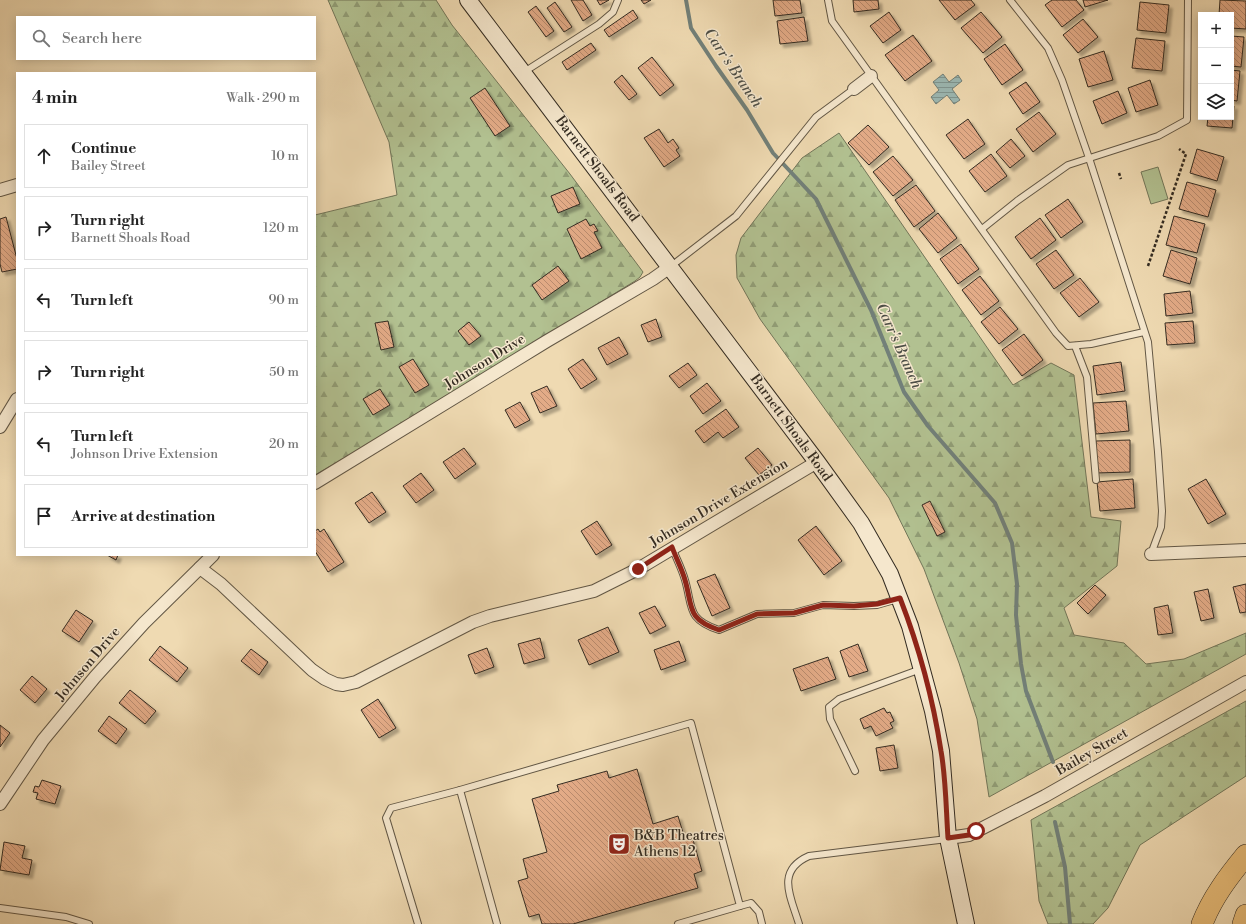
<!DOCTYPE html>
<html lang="en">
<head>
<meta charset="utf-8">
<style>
	body { margin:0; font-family:"Libre Bodoni",serif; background:#f2f2f2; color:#222 }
	.controls { position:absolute; right:12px; top:12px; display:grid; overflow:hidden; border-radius:0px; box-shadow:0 2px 10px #0003 }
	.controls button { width:36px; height:36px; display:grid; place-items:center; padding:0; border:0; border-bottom:1px solid #e0e0e0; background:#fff; color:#222; font:20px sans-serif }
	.stop { position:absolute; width:12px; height:12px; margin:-9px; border:3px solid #8f2418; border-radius:50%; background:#fff }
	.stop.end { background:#8f2418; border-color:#fff; box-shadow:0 1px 4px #0008 }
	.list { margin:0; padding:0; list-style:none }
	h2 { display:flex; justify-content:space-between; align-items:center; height:52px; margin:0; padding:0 16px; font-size:17px }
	h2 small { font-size:13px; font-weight:400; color:#767676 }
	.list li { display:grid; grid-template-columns:26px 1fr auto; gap:12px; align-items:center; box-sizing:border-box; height:64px; margin:0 8px 8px; padding:0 8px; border:1px solid #e0e0e0; border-radius:0px }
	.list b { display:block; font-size:15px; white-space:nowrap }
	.list p { margin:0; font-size:13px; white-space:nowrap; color:#767676 }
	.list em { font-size:13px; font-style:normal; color:#767676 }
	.icon { flex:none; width:22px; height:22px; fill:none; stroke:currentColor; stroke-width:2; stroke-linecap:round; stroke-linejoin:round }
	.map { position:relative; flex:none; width:1246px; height:924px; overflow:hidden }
	.search { position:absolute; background:#fff; box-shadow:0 2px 10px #0003; left:16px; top:16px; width:300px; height:44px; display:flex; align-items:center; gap:10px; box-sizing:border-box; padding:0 14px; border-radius:0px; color:#767676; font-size:15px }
	.panel { position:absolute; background:#fff; box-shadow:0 2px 10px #0003; left:16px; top:72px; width:300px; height:484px; border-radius:0px }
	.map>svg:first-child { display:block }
	.forest { fill:url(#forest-firs); stroke:#727659 }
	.garden { fill:#b2c191; stroke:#727659 }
	.water { fill:url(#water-rules); stroke:#728079 }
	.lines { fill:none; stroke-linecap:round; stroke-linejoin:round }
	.stream { stroke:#728079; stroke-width:4 }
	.building { fill:url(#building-back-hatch); stroke:#332b21; filter:url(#shadow) }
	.service-casing { stroke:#625745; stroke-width:8 }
	.minor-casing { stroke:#625745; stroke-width:14 }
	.secondary-casing { stroke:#332b21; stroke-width:18 }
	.motorway-casing { stroke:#332b21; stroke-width:22 }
	.path { stroke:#332b21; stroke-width:2.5; stroke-dasharray:3 2; stroke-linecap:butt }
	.service { stroke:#f5e7cd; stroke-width:6 }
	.minor { stroke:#f5e7cd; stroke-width:12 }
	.secondary { stroke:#f5e7cd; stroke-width:16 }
	.motorway { stroke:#e8bd79; stroke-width:21 }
	.route { stroke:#8f2418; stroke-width:5 }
	.labels { text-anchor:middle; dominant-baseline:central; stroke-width:3; stroke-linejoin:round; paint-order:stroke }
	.street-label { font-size:14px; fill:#332b21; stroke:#f5e7cd }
	.poi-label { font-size:14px; fill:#332b21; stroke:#f5e7cd; text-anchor:start }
	.water-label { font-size:15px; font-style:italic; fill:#4d4e46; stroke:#f5e7cd }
</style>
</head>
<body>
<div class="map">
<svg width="1246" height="924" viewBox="0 0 1246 924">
	<defs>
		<pattern id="forest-firs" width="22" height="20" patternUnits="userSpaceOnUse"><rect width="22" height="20" fill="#b2c191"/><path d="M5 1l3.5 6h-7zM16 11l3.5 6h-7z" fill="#919d76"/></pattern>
		<pattern id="water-rules" width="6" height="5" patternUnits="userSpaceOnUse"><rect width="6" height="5" fill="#9cb9b4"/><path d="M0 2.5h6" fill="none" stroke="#809792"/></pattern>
		<pattern id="building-back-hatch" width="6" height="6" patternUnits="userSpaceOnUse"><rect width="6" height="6" fill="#e3ab87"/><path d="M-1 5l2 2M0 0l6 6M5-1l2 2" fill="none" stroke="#b98b6e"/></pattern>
		<filter id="shadow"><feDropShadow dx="3.5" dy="3.5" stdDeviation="1" flood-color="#0004"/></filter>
	</defs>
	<rect width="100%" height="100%" fill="#efdab2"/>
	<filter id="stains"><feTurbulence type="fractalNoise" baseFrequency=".005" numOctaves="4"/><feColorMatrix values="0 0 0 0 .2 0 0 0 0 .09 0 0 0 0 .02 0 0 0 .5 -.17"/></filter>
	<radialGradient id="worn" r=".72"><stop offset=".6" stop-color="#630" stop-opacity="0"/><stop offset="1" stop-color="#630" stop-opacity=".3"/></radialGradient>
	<g class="forest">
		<path d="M 328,0 L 436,0 L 452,25 L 570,174 L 643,272 L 640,277 L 635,281 C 528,346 423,413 315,475 L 315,215 L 397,195 L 389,142 Z"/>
		<polygon points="839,133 1013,385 1051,363 1074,375 1091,517 1121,521 1117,566 1064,608 1074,635 1124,643 1146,664 1184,659 1246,633 1246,654 989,797 977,719 959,663 924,569 889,498 760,319 737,278 736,255 741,238 802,158"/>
		<polygon points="1246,701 1246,776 1140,845 1108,908 1093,924 1048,924 1039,901 1031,820"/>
	</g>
	<polygon class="garden" points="1158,167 1168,199 1151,204 1141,172"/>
	<polygon class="water" points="943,74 949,82 958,75 962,81 952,89 960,100 954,104 947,95 936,104 931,97 939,90 933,82"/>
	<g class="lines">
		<g class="stream">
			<polyline points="686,0 691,28 716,66 747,110 773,153 816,199 871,310 904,392 928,426 995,503 1012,543 1017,584 1016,615 1021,664 1026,691 1053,762"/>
			<polyline points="1055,822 1065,867 1070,924"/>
		</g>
	</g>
	<g class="building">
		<polygon points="571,0 583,0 592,15 583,21"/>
		<polygon points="597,0 609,0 600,5"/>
		<polygon points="641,0 651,0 644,4"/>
		<polygon points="773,0 800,0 802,13 775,16"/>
		<polygon points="853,0 878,0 879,9 854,12"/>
		<polygon points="939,0 971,0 975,5 955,20"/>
		<polygon points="1052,0 1076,0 1084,10 1062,27 1045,5"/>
		<polygon points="1083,0 1108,0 1085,7"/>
		<polygon points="1220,0 1246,1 1246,29 1231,28 1231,15 1219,15"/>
		<polygon points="555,2 572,27 564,32 547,8"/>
		<polygon points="1140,2 1169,5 1166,33 1137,30"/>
		<polygon points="536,6 554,31 546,37 528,12"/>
		<polygon points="633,10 638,18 609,37 604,30"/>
		<polygon points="889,12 901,30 883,43 870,26"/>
		<polygon points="981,12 1002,37 983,53 961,28"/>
		<polygon points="804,17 808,41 780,44 777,21"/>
		<polygon points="1083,19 1098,37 1078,53 1063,35"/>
		<polygon points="913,35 932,61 905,81 885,55"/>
		<polygon points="1231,36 1244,37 1241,67 1231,66"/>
		<polygon points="1136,38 1165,41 1162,71 1132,68"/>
		<polygon points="591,43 596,50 567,70 562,62"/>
		<polygon points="1005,44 1023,70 1002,85 984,59"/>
		<polygon points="1104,51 1113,80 1088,87 1079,59"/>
		<polygon points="652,57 674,85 660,96 638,68"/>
		<polygon points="1231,70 1240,71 1237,101 1231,100"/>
		<polygon points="622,75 637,94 629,100 614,82"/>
		<polygon points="1150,80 1158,105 1136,112 1128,88"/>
		<polygon points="1026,82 1040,102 1023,114 1009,93"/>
		<polygon points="485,88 510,126 495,136 470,98"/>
		<polygon points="1118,91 1127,113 1102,124 1093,101"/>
		<polygon points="1231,106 1234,106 1232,128 1207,126 1208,117 1231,117"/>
		<polygon points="1039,112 1056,134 1033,152 1016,129"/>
		<polygon points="968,119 985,144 964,159 946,135"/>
		<polygon points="868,125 889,147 869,165 848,143"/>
		<polygon points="659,129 668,143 673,139 679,148 676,150 680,156 664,167 644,138"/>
		<polygon points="1011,139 1025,156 1010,168 996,152"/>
		<polygon points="1197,149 1224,157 1217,181 1190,173"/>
		<polygon points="991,154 1007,176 985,192 969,171"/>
		<polygon points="893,156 913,180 893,196 873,172"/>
		<polygon points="1187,182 1216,190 1208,217 1179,209"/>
		<polygon points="916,185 935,211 914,227 895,200"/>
		<polygon points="573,187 580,204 558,213 551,196"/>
		<polygon points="1068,199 1083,222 1061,238 1045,215"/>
		<polygon points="938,213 957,238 938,253 919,229"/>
		<polygon points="1174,216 1205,224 1197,253 1166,245"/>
		<polygon points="6,217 17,259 17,269 2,272 0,264 0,219"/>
		<polygon points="1040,218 1056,240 1031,259 1015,237"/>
		<polygon points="586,219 590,226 594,224 598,231 594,232 602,248 581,259 567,229"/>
		<polygon points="961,244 979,269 958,284 940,259"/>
		<polygon points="1056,250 1074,275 1054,289 1036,264"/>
		<polygon points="1171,250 1197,258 1190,284 1163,276"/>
		<polygon points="558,266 569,281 542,300 532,285"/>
		<polygon points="980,276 999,301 981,315 962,290"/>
		<polygon points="1080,278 1099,302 1079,317 1060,293"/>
		<polygon points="1190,291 1193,313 1166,316 1164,294"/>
		<polygon points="1000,307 1018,329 999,344 981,322"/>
		<polygon points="656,319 662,337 648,342 641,325"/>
		<polygon points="388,321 394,347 381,350 375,323"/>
		<polygon points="1193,321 1195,343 1167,345 1165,323"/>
		<polygon points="469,322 481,336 469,345 458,331"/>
		<polygon points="1024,334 1043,360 1022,376 1002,350"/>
		<polygon points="619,337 628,354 607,365 598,348"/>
		<polygon points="413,359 429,385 415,393 399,367"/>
		<polygon points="583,359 597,379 581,389 568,369"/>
		<polygon points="1121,362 1125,391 1097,395 1093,366"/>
		<polygon points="688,363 697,375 679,388 669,376"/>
		<polygon points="707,383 721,401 703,414 690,396"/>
		<polygon points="547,386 557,406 540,413 531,393"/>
		<polygon points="380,389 390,405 373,415 363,399"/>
		<polygon points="1126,401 1129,431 1096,434 1093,403"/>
		<polygon points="520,402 530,420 515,428 505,410"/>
		<polygon points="726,409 739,427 723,438 718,432 704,443 695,431"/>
		<polygon points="1130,440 1130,472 1096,473 1096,441"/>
		<polygon points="464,448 476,464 455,479 443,462"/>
		<polygon points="758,448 772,465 759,475 745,458"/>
		<polygon points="421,473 434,490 416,503 403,486"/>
		<polygon points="1133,479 1135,508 1100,511 1097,482"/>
		<polygon points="1206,479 1226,514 1208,524 1188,489"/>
		<polygon points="372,492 386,512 369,523 355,503"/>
		<polygon points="930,501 945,532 937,536 922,505"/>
		<polygon points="597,521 612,545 596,555 581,531"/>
		<polygon points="816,526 842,561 824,575 798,540"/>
		<polygon points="318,529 320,532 324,529 344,562 328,572 315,551 315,531"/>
		<polygon points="107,555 118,555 116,560"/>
		<polygon points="715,574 730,608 712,616 697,581"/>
		<polygon points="1246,584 1246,612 1240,613 1233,587"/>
		<polygon points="1095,585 1106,595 1088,614 1077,603"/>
		<polygon points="1208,589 1214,618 1201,621 1194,592"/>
		<polygon points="1168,605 1173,633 1158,635 1154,608"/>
		<polygon points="655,606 666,626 650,634 639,613"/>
		<polygon points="76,610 93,621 79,642 62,631"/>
		<polygon points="608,627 619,652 589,665 578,640"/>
		<polygon points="540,638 545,658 524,664 518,644"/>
		<polygon points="679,641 686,661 661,670 654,650"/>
		<polygon points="858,644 868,671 849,677 840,651"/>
		<polygon points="160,646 188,668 177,682 149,660"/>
		<polygon points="487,648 494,667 475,674 468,655"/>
		<polygon points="251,649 268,662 259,675 241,661"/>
		<polygon points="828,657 836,679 801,691 793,669"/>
		<polygon points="32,676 47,689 35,703 20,690"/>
		<polygon points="130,690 156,711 145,724 119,703"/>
		<polygon points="378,699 396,728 379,738 361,710"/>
		<polygon points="884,708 887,713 890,712 894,721 890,723 893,728 876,736 871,726 864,729 860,719"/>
		<polygon points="109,716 127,729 116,744 98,731"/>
		<polygon points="0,725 10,733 0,747"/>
		<polygon points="894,745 898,768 880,771 876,748"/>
		<polygon points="637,769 653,824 678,816 684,836 691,833 702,871 694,874 698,888 573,924 542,924 539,914 529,917 518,881 528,878 523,859 547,852 532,799 559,791 557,785 607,771 609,778"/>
		<polygon points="42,780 61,786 55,804 36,799 38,793 33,792 35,786 39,787"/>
		<polygon points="4,842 25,846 22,858 32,860 29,875 0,870"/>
	</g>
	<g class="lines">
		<g class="service-casing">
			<g id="service">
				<polyline points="828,0 832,21 1056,333 1068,346 1091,344 1144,332"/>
				<polyline points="1010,0 1048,48 1062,80 1089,158 1148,342 1158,452 1162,511 1161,527 1151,554"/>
				<polyline points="524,72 599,24 613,12 618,0"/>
				<polyline points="982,229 1017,201 1068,165 1158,136 1187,120 1188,0"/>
				<polyline points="670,267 736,216 816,117 854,89"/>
				<polyline points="1075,346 1087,377 1096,480"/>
				<path d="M 672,547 C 676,558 682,569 685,580 C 693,607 686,619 719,630 L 757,614 L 794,613 L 823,605 L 854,606 L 877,605 L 898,599"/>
				<polyline points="855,771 830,719 829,707 839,699 921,669"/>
				<polyline points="740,906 751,903 759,912 762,924"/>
				<polyline points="0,908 66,917 89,924"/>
				<polyline points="418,924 386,818 391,808 460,790"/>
				<polyline points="497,924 460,790 691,723 740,906 678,924"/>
				<path d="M 799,924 C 791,897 775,871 809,856 L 947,839"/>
			</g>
		</g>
		<g class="minor-casing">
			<g id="minor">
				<polyline points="854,89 871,76"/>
				<polyline points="0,190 17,185"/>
				<polyline points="0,427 17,399"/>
				<polyline points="315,483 547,341 653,279 670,267"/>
				<polyline points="1151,554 1246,550"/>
				<polyline points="200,568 221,584 312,670 325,679 336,684 343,685 356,682 473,622 490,616 594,591 638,569 817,462"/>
				<polyline points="0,804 43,740 95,677 144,623 213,555"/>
				<polyline points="948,838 969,835 1045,796 1246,682"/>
			</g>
		</g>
		<g class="secondary-casing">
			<polyline id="secondary" points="468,0 817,462 861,523 890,574 910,626 933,711 941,751 948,838 966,924"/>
		</g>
		<g class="motorway-casing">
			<g id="motorway">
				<path d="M 1202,924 C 1212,898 1228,877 1246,855"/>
				<polyline points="1243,924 1246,915"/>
			</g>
		</g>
		<g class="path">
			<polyline points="1119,173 1121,179"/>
			<polyline points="1148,266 1186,154 1179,149"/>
		</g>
		<use href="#service" class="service"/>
		<use href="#minor" class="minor"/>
		<use href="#secondary" class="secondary"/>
		<use href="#motorway" class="motorway"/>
	</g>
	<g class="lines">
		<path class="route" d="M 638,569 L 672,547 C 676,558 682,569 685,580 C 693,607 686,619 719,630 L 757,614 L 794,613 L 823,605 L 854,606 L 877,604 L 900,598 C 919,647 933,699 941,751 C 946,779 946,809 948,838 L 969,835 L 976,831"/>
	</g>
	<defs>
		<g id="theatre-square" transform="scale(1.15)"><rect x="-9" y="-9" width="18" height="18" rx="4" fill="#8f2418" stroke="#f5e7cd"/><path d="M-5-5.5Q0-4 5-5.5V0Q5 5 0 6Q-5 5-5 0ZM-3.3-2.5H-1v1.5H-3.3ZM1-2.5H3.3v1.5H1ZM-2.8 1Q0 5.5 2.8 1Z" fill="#fff"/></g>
	</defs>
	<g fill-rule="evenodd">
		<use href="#theatre-square" x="619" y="844"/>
	</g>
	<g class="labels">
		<g class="street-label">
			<text transform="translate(597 169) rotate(53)">Barnett Shoals Road</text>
			<text transform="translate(485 362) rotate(-32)">Johnson Drive</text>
			<text transform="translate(791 428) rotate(54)">Barnett Shoals Road</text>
			<text transform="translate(719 503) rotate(-31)">Johnson Drive Extension</text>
			<text transform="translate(88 664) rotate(-50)">Johnson Drive</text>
			<text transform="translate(1092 752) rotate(-30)">Bailey Street</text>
		</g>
		<g class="poi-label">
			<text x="634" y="836">B&amp;B Theatres<tspan x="634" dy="16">Athens 12</tspan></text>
		</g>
		<g class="water-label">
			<text transform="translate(733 68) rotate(56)">Carr's Branch</text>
			<text transform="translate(899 346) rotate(66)">Carr's Branch</text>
		</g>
	</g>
	<rect width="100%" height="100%" filter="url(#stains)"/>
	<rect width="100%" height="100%" fill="url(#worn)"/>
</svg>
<div class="controls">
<button>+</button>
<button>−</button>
<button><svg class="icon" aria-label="layers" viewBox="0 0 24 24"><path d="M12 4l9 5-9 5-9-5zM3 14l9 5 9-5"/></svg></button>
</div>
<div class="stop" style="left:976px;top:831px"></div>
<div class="stop end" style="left:638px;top:569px"></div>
<div class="search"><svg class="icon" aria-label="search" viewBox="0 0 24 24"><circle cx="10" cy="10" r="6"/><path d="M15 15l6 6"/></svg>Search here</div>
<section class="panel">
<h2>4 min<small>Walk · 290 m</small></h2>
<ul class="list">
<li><svg class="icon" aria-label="ahead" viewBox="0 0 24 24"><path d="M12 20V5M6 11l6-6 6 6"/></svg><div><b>Continue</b><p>Bailey Street</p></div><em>10 m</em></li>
<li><svg class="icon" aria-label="right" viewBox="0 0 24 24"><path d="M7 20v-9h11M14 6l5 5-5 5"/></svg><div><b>Turn right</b><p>Barnett Shoals Road</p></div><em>120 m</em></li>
<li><svg class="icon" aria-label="left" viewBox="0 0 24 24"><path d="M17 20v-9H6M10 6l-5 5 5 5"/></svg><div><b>Turn left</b></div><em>90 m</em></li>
<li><svg class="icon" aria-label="right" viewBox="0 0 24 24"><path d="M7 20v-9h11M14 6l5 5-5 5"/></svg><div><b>Turn right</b></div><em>50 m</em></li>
<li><svg class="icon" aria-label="left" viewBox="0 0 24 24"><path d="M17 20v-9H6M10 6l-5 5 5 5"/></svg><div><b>Turn left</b><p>Johnson Drive Extension</p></div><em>20 m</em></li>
<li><svg class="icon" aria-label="arrive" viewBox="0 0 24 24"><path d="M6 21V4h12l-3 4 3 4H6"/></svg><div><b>Arrive at destination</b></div></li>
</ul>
</section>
</div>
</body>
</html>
